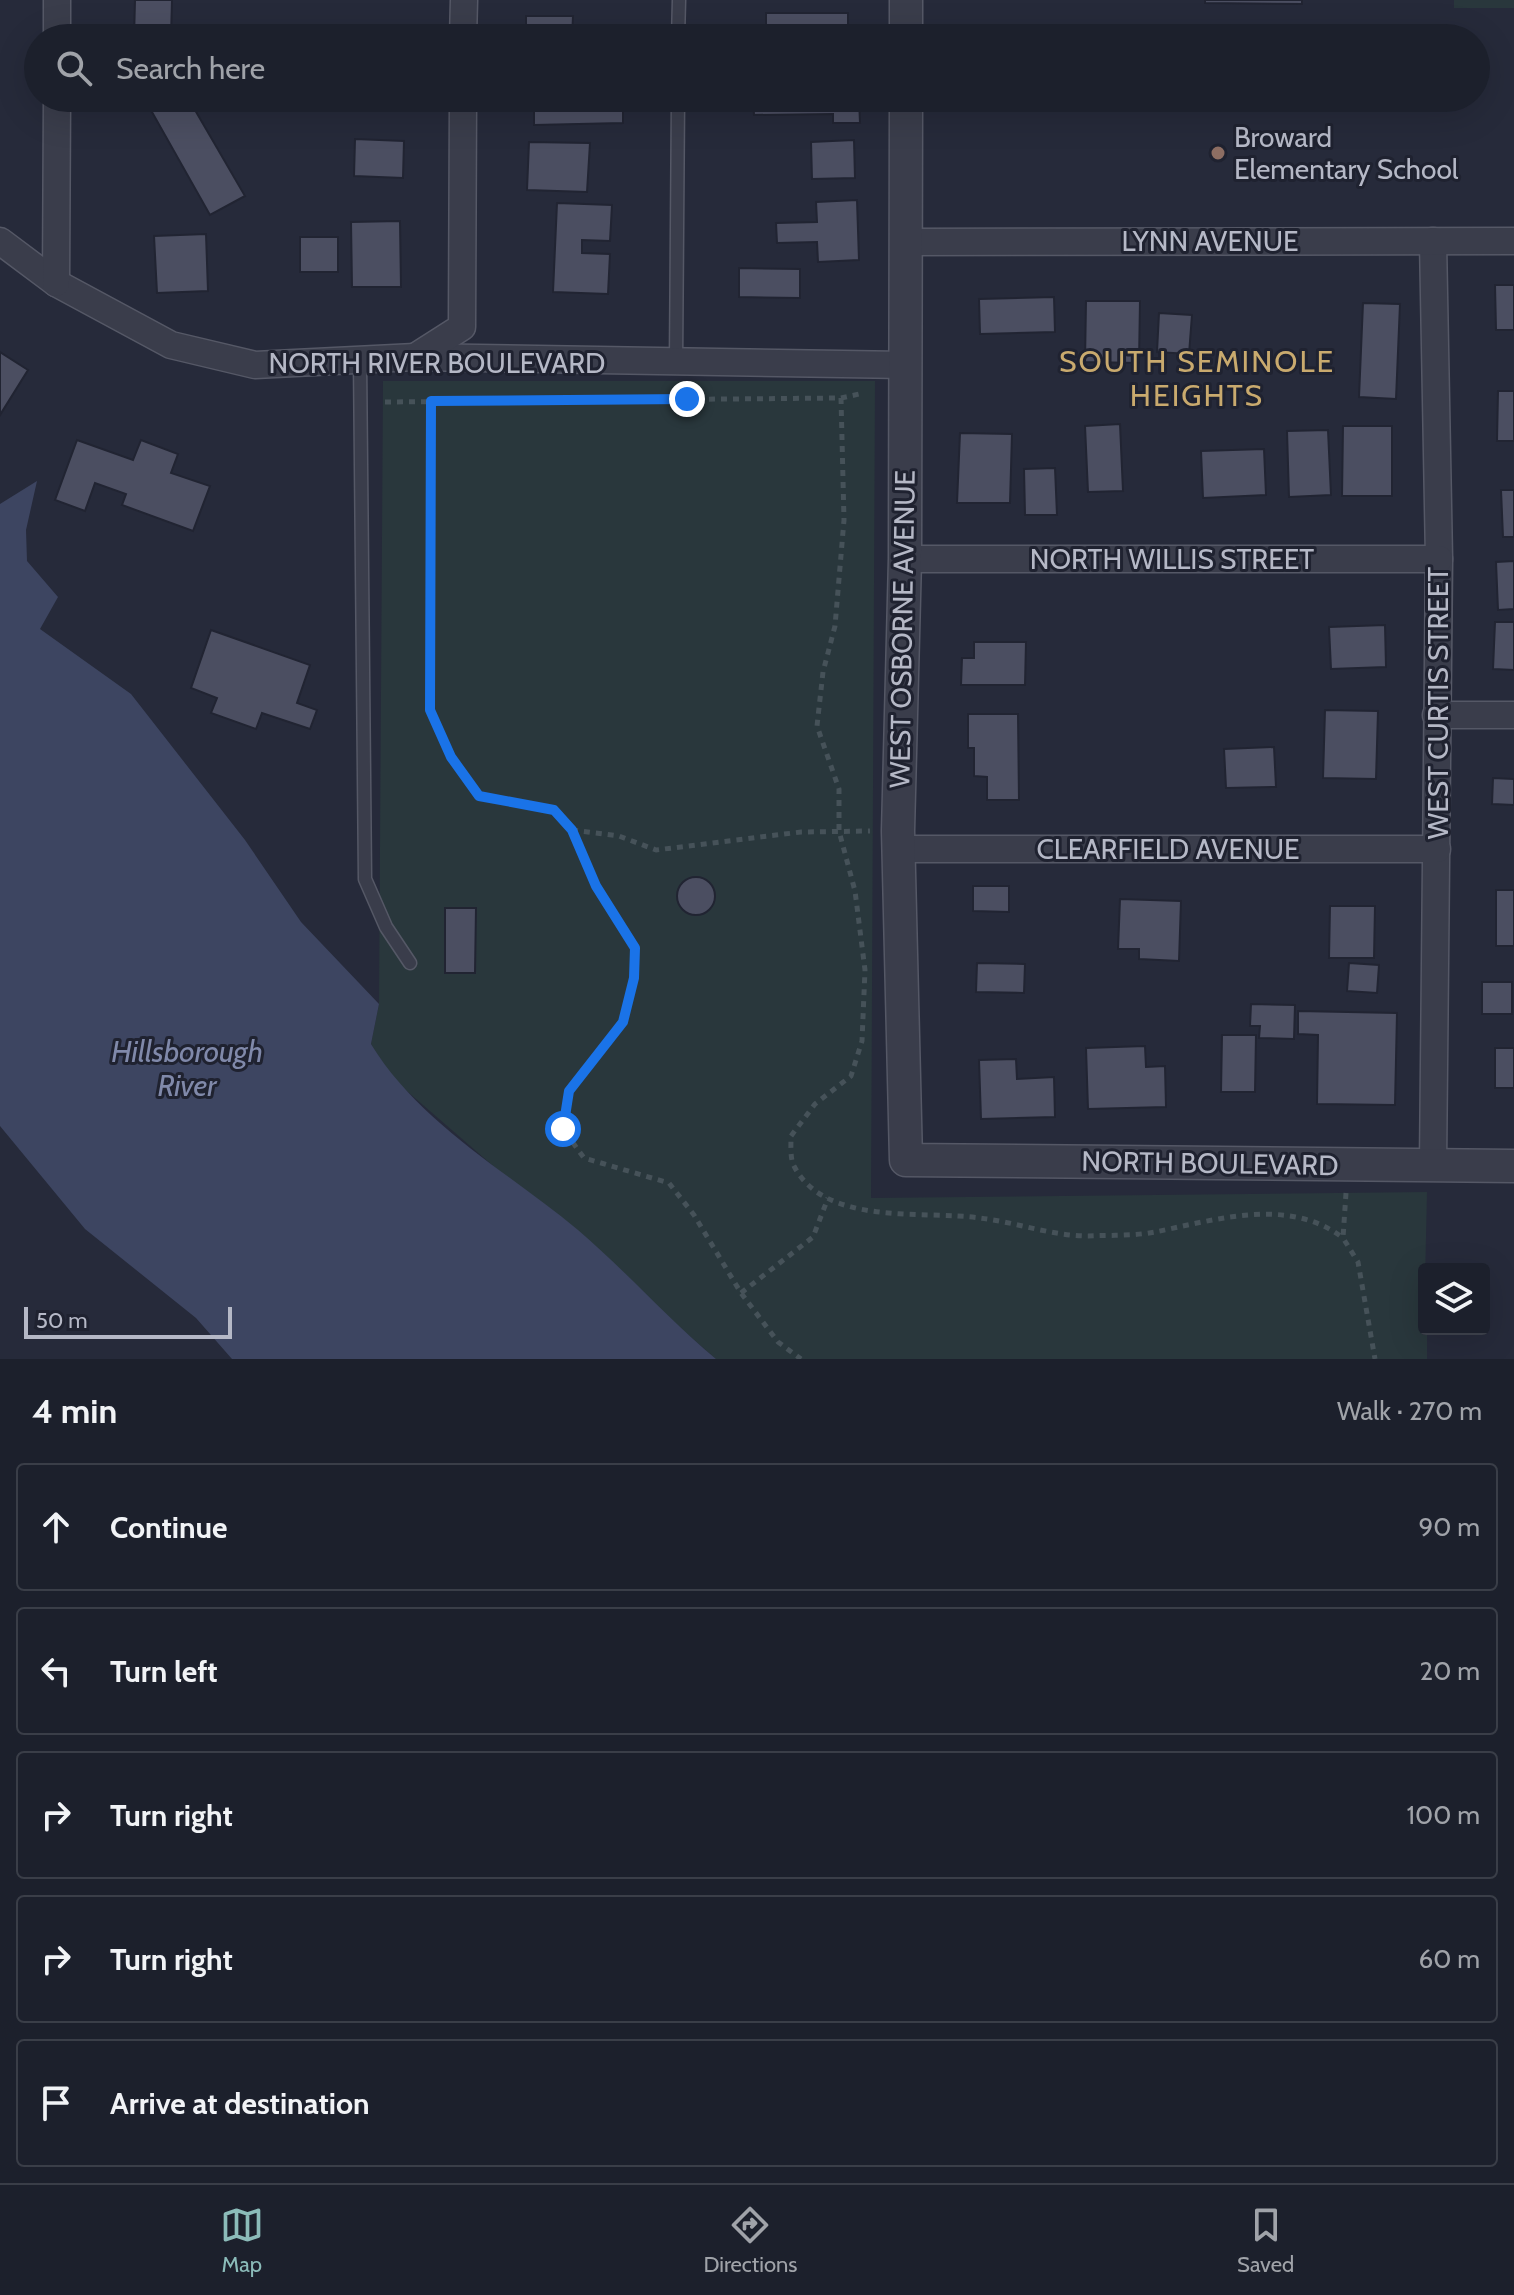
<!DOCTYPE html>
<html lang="en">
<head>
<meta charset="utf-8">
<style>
	body { margin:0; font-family:Cabin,sans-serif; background:#252834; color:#f1f3f6 }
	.controls { position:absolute; right:24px; bottom:24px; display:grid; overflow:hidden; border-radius:8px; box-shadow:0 8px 32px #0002 }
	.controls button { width:72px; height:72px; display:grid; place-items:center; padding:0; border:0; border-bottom:2px solid #3a3e48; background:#1c202c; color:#f1f3f6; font:40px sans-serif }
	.scale { position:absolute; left:24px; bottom:20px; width:208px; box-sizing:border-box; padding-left:8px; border:4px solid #b5b8c6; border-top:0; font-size:22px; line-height:28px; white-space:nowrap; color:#b5b8c6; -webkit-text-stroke:6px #1f2230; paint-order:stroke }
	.stop { position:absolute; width:24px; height:24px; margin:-18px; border:6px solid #1a73e8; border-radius:50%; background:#fff }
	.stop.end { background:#1a73e8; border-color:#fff; box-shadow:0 2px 8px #0008 }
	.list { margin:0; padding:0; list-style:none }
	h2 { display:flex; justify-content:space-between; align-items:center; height:104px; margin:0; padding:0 32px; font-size:34px }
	h2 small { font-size:26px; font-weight:400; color:#a0a3a9 }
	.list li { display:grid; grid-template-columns:52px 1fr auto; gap:24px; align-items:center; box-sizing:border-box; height:128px; margin:0 16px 16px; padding:0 16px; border:2px solid #3a3e48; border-radius:8px }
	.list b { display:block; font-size:30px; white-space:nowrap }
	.list em { font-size:26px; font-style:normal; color:#a0a3a9 }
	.icon { flex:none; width:44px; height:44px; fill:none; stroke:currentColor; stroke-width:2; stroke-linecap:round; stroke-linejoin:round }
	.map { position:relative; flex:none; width:1514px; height:1359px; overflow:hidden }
	.search { position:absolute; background:#1c202c; box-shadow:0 8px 32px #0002; left:24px; right:24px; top:24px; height:88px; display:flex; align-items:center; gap:20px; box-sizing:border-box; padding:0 28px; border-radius:44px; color:#a0a3a9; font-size:30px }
	.sheet { height:824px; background:#1c202c }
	nav { display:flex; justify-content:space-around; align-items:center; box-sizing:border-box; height:112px; border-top:2px solid #3a3e48; background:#1c202c; font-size:22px; color:#a0a3a9 }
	nav a { display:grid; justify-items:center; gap:4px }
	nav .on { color:#8bbbb9 }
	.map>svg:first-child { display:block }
	.green { fill:#29373c }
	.water { fill:#3d4561 }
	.building { fill:#4b4e61; stroke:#212432; stroke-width:2 }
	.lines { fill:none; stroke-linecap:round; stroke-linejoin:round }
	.service-casing { stroke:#555866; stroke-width:15 }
	.minor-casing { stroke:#555866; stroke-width:29 }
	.tertiary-casing { stroke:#555866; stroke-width:35 }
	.path { stroke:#465259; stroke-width:5; stroke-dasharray:6 6; stroke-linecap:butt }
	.service { stroke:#3a3d4b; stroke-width:12 }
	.minor { stroke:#3a3d4b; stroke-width:26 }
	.tertiary { stroke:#3a3d4b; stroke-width:32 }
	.route { stroke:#1a73e8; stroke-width:10 }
	.education-dot { fill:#8d6e63; stroke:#1f2230; stroke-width:3 }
	.labels { text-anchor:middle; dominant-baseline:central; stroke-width:6; stroke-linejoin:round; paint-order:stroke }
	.poi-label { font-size:28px; fill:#b5b8c6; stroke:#1f2230; text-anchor:start }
	.street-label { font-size:28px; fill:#b5b8c6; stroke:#1f2230 }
	.neighbourhood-label { font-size:30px; letter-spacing:2px; fill:#c9aa6e; stroke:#1f2230 }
	.water-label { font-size:30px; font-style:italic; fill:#8089aa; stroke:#1f2230 }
</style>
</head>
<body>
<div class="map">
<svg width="1514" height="1359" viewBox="0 0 1514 1359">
	<rect width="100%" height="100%" fill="#262a3a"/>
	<g class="green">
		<rect x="1454" y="0" width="60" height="8"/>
		<polygon points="383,381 875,381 871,1198 1427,1192 1424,1329 1427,1329 1427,1359 716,1359 393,1079 371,1044 379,1004"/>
	</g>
	<path class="water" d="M 37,481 L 26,530 L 27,561 L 58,597 L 40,629 L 131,694 L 245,840 L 301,922 L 379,1004 L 371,1044 C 419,1123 508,1172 578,1230 C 626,1271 668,1319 716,1359 L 232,1359 L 196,1318 L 85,1229 L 0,1126 L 0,504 Z"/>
	<g class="building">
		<polygon points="135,0 172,0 171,38 134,38"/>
		<polygon points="1205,0 1302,0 1302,4 1205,3"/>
		<rect x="766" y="13" width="82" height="25"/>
		<polygon points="526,16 573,16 572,38 526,38"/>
		<polygon points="161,98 188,98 245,196 210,215 148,105"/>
		<polygon points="355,98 395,98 395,104 355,103"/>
		<polygon points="534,98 623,98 623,123 534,125"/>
		<polygon points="753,98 859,98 860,123 833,123 833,114 754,115"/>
		<polygon points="355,139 404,141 403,178 354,176"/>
		<polygon points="854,140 855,178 812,179 811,142"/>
		<polygon points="529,142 590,143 587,192 527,190"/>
		<polygon points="857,200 859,260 818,262 817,242 777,243 776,223 817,222 816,202"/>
		<polygon points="557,203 612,205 610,241 582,240 582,253 610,254 608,294 553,292"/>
		<polygon points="400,221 401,287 352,287 351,222"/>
		<polygon points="206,234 208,291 157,293 154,236"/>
		<rect x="300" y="237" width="38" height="35"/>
		<polygon points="739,268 800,269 800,298 739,297"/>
		<polygon points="1495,285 1514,285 1514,330 1496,330"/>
		<polygon points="1054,297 1055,332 980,334 979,299"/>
		<polygon points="1086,301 1140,301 1139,363 1085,362"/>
		<polygon points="1363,303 1400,304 1396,399 1359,397"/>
		<polygon points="1159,313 1192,315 1189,354 1157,352"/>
		<polygon points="0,352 28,370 0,415"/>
		<polygon points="1498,391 1514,391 1514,441 1497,441"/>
		<polygon points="1120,424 1123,491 1088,492 1085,426"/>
		<polygon points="1343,426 1392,426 1392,496 1342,496"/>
		<polygon points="1328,430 1331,495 1289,497 1287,431"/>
		<polygon points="960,433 1012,434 1010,503 957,503"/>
		<polygon points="77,440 133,460 141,440 178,454 171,473 210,486 193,531 122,505 126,494 95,483 85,511 55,500"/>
		<polygon points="1264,449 1266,495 1203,498 1201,451"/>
		<polygon points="1055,468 1057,515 1025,515 1024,469"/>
		<polygon points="1501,490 1514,490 1514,537 1503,537"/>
		<polygon points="1514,561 1514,609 1498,610 1496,562"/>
		<polygon points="1495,622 1514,622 1514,670 1493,669"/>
		<polygon points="1385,625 1386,667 1331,669 1329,627"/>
		<polygon points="211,630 310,665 297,703 317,710 310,729 262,713 256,729 211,713 217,698 191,688"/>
		<polygon points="974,642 1026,642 1025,685 961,685 962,658 974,658"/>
		<polygon points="1325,710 1378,711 1376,779 1323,778"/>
		<polygon points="968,714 1018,714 1019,800 987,800 987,777 974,776 974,748 968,748"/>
		<polygon points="1274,747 1276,787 1226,788 1224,749"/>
		<polygon points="1493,778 1514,779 1514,805 1492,804"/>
		<circle cx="696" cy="896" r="19"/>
		<polygon points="973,886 1009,886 1009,912 973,911"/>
		<rect x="1496" y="890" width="18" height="56"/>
		<polygon points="1120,899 1181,901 1179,961 1139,959 1139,949 1118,949"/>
		<polygon points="1330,906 1375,906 1374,958 1329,958"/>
		<polygon points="445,908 476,908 475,973 445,973"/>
		<polygon points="977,963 1025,964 1024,993 976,992"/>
		<polygon points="1349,963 1379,965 1377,993 1347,991"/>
		<rect x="1482" y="982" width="30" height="32"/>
		<polygon points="1251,1004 1295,1005 1294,1039 1259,1038 1260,1026 1250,1026"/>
		<polygon points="1298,1011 1397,1013 1395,1105 1317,1104 1318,1035 1298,1034"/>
		<polygon points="1222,1035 1256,1035 1255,1092 1221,1092"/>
		<polygon points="1145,1046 1146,1067 1165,1066 1166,1107 1088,1109 1086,1048"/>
		<rect x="1495" y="1048" width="19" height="40"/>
		<polygon points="1016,1059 1017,1079 1054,1077 1055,1117 981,1119 979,1060"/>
	</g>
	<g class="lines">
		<g class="service-casing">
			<g id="service">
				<polyline points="678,38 679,0"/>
				<polyline points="360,360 365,879 386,927 410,963"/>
				<polyline points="676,363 678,98"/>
			</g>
		</g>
		<g class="minor-casing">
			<g id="minor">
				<polyline points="57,38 57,0"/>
				<polyline points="463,38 464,0"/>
				<polyline points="0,241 56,283 171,345 255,365 415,357 906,365"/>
				<polyline points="1433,241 1439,559 1433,1166"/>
				<polyline points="906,242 1514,241"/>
				<polyline points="56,283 57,98"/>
				<polyline points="415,357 462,327 463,98"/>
				<polyline points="905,559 1439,559"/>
				<polyline points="1436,715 1514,715"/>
				<polyline points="899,849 1437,849"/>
			</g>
		</g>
		<g class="tertiary-casing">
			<g id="tertiary">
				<polyline points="906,38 906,0"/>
				<polyline points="906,98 905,559 898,831 906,1160 1514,1166"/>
			</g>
		</g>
		<g class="path">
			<path d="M 841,398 L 844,520 L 835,626 L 823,672 L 817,726 L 839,789 L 839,831 L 855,891 L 865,970 L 862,1041 L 851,1076 L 815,1104 L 791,1136 C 791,1145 790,1159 794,1166 C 825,1227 925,1210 980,1218 C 1015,1222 1052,1236 1088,1236 C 1110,1235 1134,1236 1155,1232 C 1215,1220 1289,1196 1343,1238"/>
			<polyline points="431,401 430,710 451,757 479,796 554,810 572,830 596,886 635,948 634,978 623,1022 569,1091 563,1129 584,1158 669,1183 694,1215 741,1293 778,1342 801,1359"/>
			<polyline points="385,402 841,398 864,393"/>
			<polyline points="572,830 619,836 656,850 801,832 870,831"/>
			<polyline points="1346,1193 1343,1238 1358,1262 1375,1359"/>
			<polyline points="741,1293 813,1237 828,1198"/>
		</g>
		<use href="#service" class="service"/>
		<use href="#minor" class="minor"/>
		<use href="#tertiary" class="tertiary"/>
	</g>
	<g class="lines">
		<polyline class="route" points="563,1129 569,1091 623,1022 634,978 635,948 596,886 572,830 554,810 479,796 451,757 430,710 431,401 687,399"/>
	</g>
	<circle class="education-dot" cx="1218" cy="153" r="8"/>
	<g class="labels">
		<g class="poi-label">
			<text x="1234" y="137">Broward<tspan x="1234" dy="32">Elementary School</tspan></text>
		</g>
		<g class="street-label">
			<text x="1210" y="241">LYNN AVENUE</text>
			<text x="437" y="363">NORTH RIVER BOULEVARD</text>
			<text x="1172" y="559">NORTH WILLIS STREET</text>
			<text transform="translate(902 629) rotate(-89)">WEST OSBORNE AVENUE</text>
			<text transform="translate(1438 703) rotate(-90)">WEST CURTIS STREET</text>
			<text x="1168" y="849">CLEARFIELD AVENUE</text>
			<text transform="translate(1210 1163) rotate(1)">NORTH BOULEVARD</text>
		</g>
		<g class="neighbourhood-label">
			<text x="1197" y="361">SOUTH SEMINOLE<tspan x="1197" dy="34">HEIGHTS</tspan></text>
		</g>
		<g class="water-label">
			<text x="187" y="1051">Hillsborough<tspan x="187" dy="34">River</tspan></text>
		</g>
	</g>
</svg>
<div class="controls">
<button><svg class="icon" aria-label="layers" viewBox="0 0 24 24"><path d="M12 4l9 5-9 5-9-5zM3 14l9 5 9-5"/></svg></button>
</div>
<div class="scale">50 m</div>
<div class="stop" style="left:563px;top:1129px"></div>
<div class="stop end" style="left:687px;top:399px"></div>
<div class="search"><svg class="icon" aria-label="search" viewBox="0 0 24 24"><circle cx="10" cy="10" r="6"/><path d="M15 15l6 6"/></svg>Search here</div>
</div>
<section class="sheet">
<h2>4 min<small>Walk · 270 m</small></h2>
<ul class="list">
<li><svg class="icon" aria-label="ahead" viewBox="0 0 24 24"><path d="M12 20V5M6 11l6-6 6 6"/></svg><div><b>Continue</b></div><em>90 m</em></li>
<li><svg class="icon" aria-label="left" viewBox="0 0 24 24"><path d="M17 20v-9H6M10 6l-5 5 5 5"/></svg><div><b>Turn left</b></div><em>20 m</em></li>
<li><svg class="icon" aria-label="right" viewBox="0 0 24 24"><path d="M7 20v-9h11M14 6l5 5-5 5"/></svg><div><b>Turn right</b></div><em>100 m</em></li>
<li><svg class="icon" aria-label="right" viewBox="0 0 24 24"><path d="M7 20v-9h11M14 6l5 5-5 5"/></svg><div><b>Turn right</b></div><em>60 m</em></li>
<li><svg class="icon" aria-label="arrive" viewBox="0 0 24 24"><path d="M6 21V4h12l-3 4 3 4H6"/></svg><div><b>Arrive at destination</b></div></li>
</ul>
</section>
<nav>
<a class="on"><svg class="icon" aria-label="map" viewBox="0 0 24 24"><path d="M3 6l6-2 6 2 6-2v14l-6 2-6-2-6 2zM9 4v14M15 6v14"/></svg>Map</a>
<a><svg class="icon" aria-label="directions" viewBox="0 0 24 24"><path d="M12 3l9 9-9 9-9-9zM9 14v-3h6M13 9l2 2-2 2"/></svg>Directions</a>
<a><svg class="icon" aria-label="saved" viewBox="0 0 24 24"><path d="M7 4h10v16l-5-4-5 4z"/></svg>Saved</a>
</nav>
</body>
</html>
